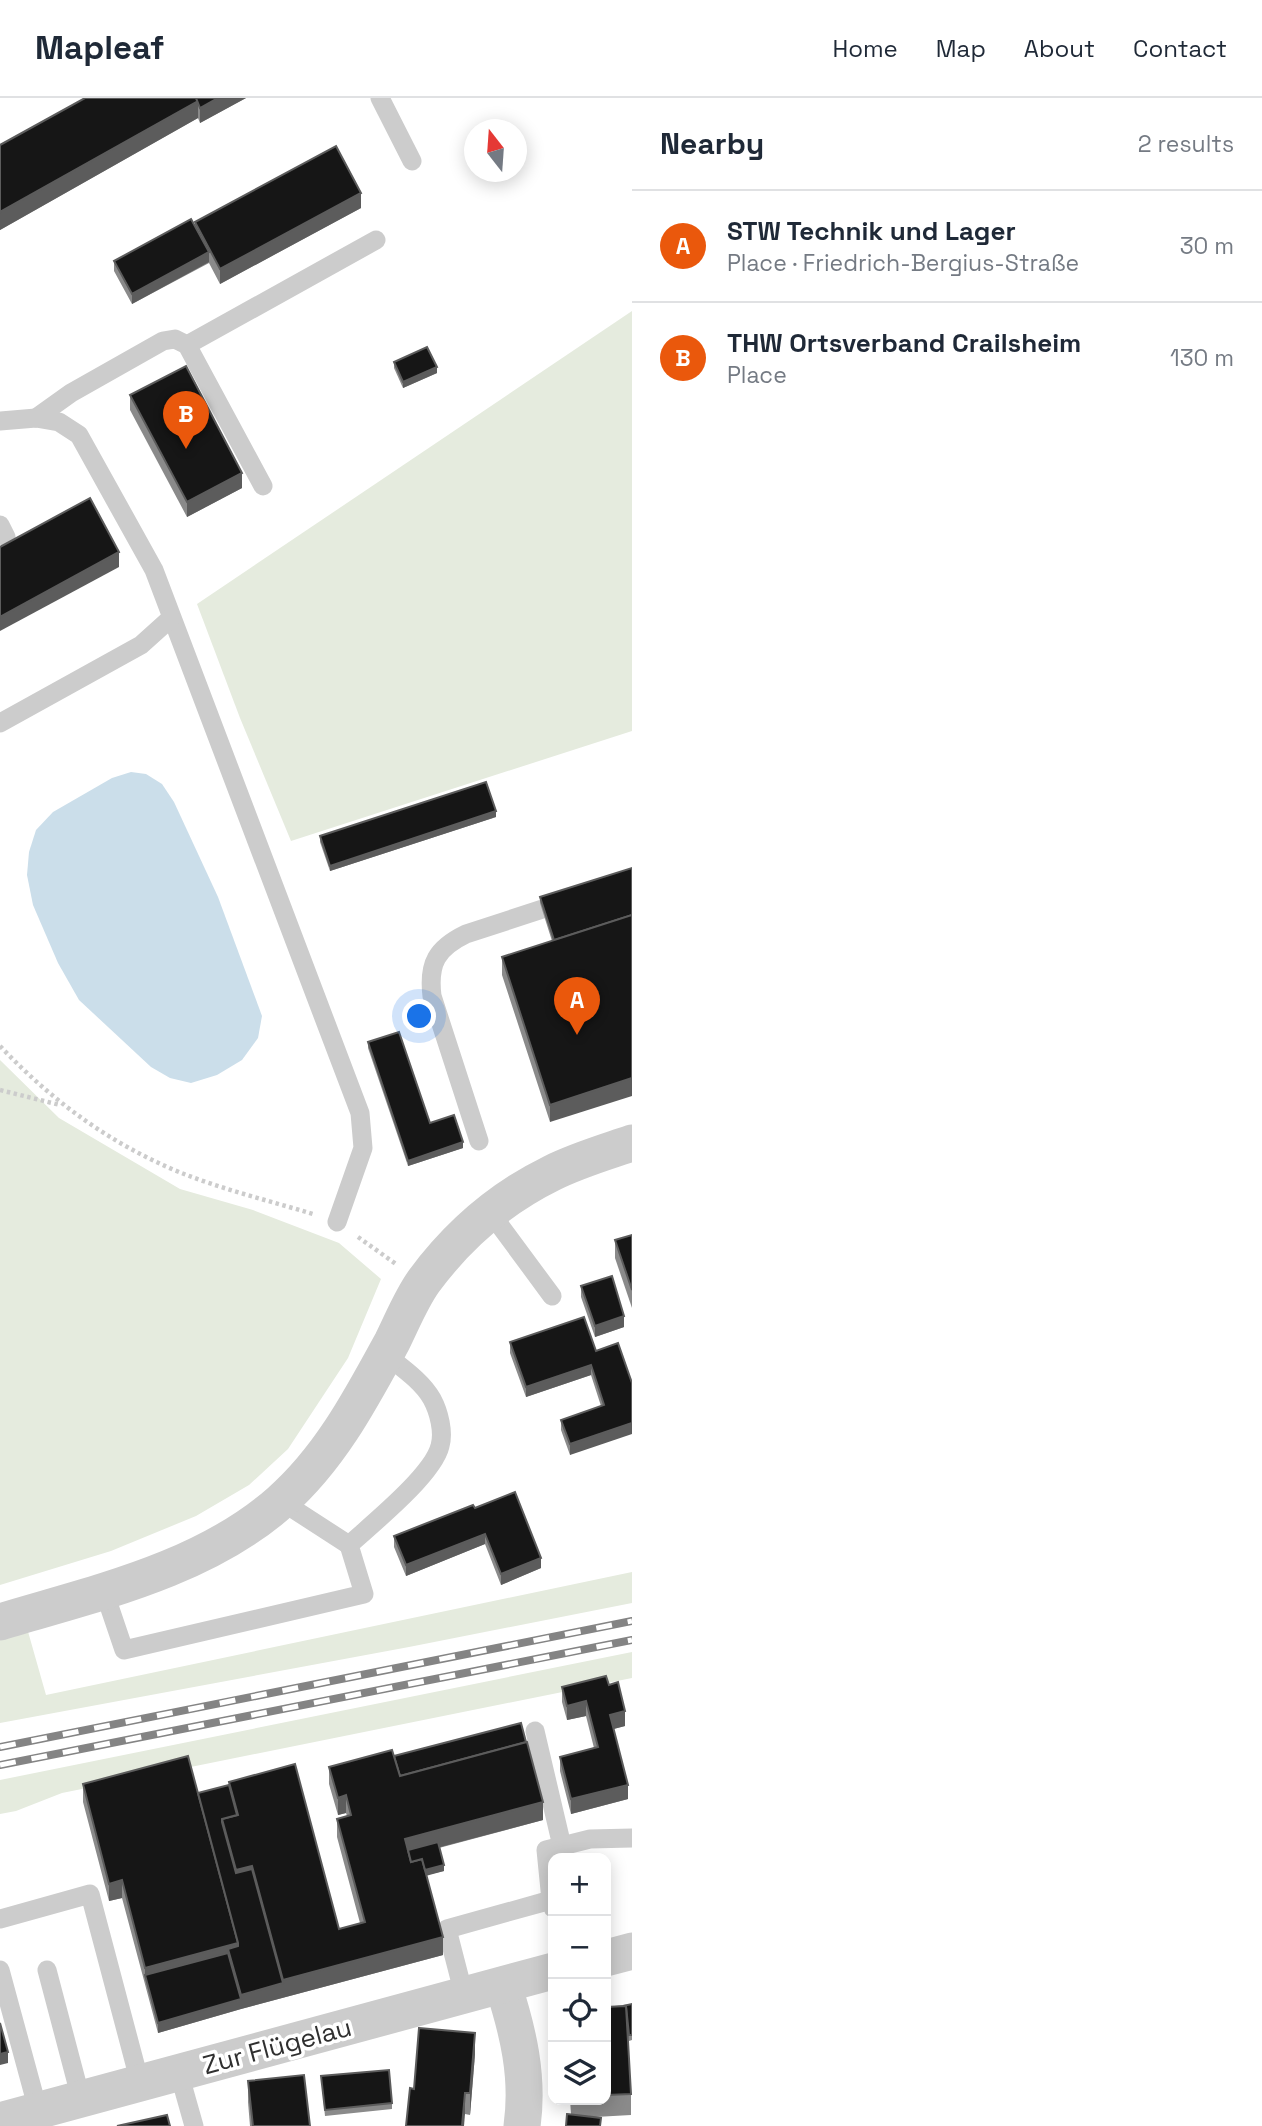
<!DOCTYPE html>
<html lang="en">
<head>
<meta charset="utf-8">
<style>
	body { margin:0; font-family:"Space Grotesk",sans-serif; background:#f2f2f3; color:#1f2937 }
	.controls { position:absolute; right:21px; bottom:21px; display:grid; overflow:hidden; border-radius:14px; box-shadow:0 4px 18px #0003 }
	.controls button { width:63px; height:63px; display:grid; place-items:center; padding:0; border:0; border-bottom:2px solid #e0e1e3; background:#fff; color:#1f2937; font:35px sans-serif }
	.compass { position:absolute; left:464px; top:21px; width:63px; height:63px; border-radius:50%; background:#fff; box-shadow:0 4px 18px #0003; rotate:343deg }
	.you { position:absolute; left:420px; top:919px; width:24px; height:24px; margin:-18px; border:5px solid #fff; border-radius:50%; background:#1a73e8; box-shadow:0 0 0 10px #1a73e833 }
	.badge { display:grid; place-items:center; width:46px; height:46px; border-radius:50%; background:#ea580c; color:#fff; font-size:23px; font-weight:700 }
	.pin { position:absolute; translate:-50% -58px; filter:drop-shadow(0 2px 4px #0008) }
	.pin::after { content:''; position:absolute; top:37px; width:24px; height:21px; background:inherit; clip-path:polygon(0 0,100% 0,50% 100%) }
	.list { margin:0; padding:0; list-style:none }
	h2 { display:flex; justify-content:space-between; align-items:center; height:91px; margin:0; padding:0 28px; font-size:30px }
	h2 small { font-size:23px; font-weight:400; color:#747a83 }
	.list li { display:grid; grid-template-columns:46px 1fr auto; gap:21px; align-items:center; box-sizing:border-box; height:112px; padding:0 28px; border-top:2px solid #e0e1e3 }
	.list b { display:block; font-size:26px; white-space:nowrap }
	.list p { margin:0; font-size:23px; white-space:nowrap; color:#747a83 }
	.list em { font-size:23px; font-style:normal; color:#747a83 }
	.icon { flex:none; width:38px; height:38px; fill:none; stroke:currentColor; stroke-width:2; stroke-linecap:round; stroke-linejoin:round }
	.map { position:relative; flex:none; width:632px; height:2028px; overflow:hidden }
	header { display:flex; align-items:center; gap:42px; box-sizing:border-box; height:98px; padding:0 35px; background:#fff; border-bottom:2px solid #e0e1e3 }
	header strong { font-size:33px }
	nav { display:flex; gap:38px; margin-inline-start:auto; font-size:24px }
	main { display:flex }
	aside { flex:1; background:#fff }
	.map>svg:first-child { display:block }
	.green { fill:#e5ebde }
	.water { fill:#cbdeea }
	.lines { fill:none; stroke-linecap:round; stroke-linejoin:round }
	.path { stroke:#ccc; stroke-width:4.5; stroke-dasharray:3.5 3.5; stroke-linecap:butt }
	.lane { stroke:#ccc; stroke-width:19 }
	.street { stroke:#ccc; stroke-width:37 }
	.rail-casing { stroke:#848484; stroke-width:8 }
	.rail { stroke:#fff; stroke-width:5; stroke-dasharray:16; stroke-linecap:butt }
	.wall { fill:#8a8a8a }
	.shaded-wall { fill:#5c5c5c }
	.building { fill:#161616; stroke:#5c5c5c; stroke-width:2 }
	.labels { text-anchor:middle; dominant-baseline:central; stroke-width:7; stroke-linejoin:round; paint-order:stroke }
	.street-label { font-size:26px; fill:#2f2f2f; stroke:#fff }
</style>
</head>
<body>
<header>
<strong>Mapleaf</strong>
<nav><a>Home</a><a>Map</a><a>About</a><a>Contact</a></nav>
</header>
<main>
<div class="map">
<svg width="632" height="2028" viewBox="0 0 632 2028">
	<rect width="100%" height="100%" fill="#fff"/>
	<g class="green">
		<polygon points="632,213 632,633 291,743 240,620 197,506"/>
		<polygon points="0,962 59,1020 180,1091 253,1112 339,1145 381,1181 348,1260 288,1351 249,1387 196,1418 111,1453 0,1487"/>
		<polygon points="632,1474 632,1505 409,1549 0,1625 0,1537 27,1530 46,1597"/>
		<polygon points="632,1554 632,1580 62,1695 16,1713 0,1716 0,1682"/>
	</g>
	<polygon class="water" points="131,674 146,676 162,686 174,704 218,799 262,918 258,940 242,962 217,977 191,985 170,980 151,969 79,902 58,865 33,807 27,777 29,754 36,732 53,714 112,680"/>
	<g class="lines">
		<g class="path">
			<path d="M 0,948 C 52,1003 109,1045 179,1074 C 221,1091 270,1103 313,1116"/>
			<polyline points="0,992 60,1007"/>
			<polyline points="358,1139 396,1166"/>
		</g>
		<g class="lane">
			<polyline points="380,0 412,63"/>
			<polyline points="187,247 376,142"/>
			<polyline points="36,320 71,295 163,243 175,241 187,247 263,388"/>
			<polyline points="0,323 36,320 59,324 79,337 154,472 360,1015 363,1050 337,1124"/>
			<polyline points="0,427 6,439"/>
			<polyline points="0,625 141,547 171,520"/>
			<path d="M 479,1043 L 432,898 C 428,865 437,850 466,836 L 564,804"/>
			<polyline points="490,1114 552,1198"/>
			<polyline points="281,1403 349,1447"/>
			<path d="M 104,1493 L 124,1552 L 364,1496 L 349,1447 C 372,1426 433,1377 440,1348 C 444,1334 439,1314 432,1301 C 422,1283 401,1269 385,1256"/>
			<polyline points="535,1633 562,1748"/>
			<polyline points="551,1802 546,1752 590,1741 632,1740"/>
			<polyline points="0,1821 90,1796 140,1985"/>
			<polyline points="0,1872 38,2012"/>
			<polyline points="47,1872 81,2001"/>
			<polyline points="464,1897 447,1831 551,1802 553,1810"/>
			<polyline points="179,1975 194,2028"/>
		</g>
		<g class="street">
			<path d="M 0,1524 C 96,1495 203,1472 280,1404 C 330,1360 361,1301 392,1244 C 402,1224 411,1201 424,1183 C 458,1137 501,1100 552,1075 C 578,1062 606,1054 632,1045"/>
			<polyline points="606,1860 632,1853"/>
			<path d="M 503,1887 C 518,1933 529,1979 522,2028"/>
			<polyline points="0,2023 553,1873"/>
		</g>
		<g class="rail-casing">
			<g id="rail">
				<polyline points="0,1649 632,1523"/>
				<polyline points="0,1667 632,1542"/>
			</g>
		</g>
		<use href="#rail" class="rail"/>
	</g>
	<g class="wall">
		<polygon points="85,0 246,0 200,25 198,20 0,132 0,47"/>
		<polygon points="361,110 220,186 209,165 132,206 114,173 114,163 195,128 195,124"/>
		<polygon points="394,264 437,275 403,290 394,270"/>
		<polygon points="130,297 242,390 187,419 130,312"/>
		<polygon points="496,719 330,773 320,744 320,738"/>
		<polygon points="632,770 550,1024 502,877 502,859 552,843 540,805 540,799"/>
		<polygon points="368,944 430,1025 463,1050 408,1068 368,950"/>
		<polygon points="632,1137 632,1210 615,1160 615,1142"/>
		<polygon points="581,1188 624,1229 595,1239 581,1199"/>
		<polygon points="510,1244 596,1253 632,1285 570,1357 561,1332 561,1322 601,1308 591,1277 526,1299 510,1255"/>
		<polygon points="475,1410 541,1470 501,1487 485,1446 406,1478 394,1449 394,1438"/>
		<polygon points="609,1587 625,1628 613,1631 628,1701 571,1716 560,1673 560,1659 594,1650 586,1618 567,1622 562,1604 562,1589"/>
		<polygon points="394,1658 543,1722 439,1750 444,1773 426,1777 443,1857 241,1911 158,1935 122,1800 109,1803 83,1704 83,1686 198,1695 229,1687 229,1684 339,1831 360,1825 337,1739 337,1721 347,1718 346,1715 338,1717 329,1686 329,1669"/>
		<polygon points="632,1906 632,1942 629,1943 627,1935 631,1996 631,2017 595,2019 601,2020 600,2028 566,2028 571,2016 570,2002 606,2002 606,1909"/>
		<polygon points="475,1956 470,2017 465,2016 414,1991"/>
		<polygon points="321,1978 392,2005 392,2011 325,2018"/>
		<polygon points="248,1983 310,2028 250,2028 248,2004"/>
	</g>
	<g class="shaded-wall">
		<polygon points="218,0 246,0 200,25 200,10"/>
		<polygon points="198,3 198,20 0,132 0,114"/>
		<polygon points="361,95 361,110 220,186 220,171"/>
		<polygon points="209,154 209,164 132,206 132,196"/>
		<polygon points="437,269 437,275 403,290 403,284"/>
		<polygon points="242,375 242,390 187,419 187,404"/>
		<polygon points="119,454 119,469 0,533 0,519"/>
		<polygon points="496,713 496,719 330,773 330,768"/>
		<polygon points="632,980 632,998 550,1024 550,1007"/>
		<polygon points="463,1044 463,1050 408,1068 408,1063"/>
		<polygon points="624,1218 624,1229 595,1239 595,1228"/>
		<polygon points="591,1267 591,1277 526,1299 526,1289"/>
		<polygon points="632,1325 632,1336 570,1357 570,1346"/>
		<polygon points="485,1436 485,1446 406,1478 406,1467"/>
		<polygon points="541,1460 541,1470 501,1487 501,1476"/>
		<polygon points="586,1603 586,1618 567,1622 567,1608"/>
		<polygon points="625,1613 625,1628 610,1632 610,1617"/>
		<polygon points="628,1687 628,1701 571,1716 571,1701"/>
		<polygon points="346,1697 346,1715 338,1717 338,1700"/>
		<polygon points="543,1704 543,1722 406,1758 405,1741"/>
		<polygon points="444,1767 444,1773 411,1782 411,1776"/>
		<polygon points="252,1768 252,1785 236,1790 236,1772"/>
		<polygon points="122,1782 122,1800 109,1803 109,1786"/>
		<polygon points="443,1839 443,1857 241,1911 158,1935 158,1925 241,1901 241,1897 283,1885 283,1882"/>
		<polygon points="238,1845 238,1863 228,1851 228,1866 145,1877 145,1870"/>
		<polygon points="475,1935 475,1956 470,2017 470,1995"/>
		<polygon points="8,1954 8,1965 0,1967 0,1956"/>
		<polygon points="465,1995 465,2016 464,2028 462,2028"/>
	</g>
	<g class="building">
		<polygon points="85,0 196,0 198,3 0,114 0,47"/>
		<polygon points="196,0 218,0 200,10"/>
		<polygon points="336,48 361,95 220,171 195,124"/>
		<polygon points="191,121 209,154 132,196 114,163"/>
		<polygon points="427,249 437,269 403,284 394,264"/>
		<polygon points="186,268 242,375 187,404 130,297"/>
		<polygon points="90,400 119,454 0,519 0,449"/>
		<polygon points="486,684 496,713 330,768 320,738"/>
		<polygon points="632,770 632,817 554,842 540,799"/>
		<polygon points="632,817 632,980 550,1007 502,859"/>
		<polygon points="399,934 430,1025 454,1017 463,1044 408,1063 368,944"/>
		<polygon points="632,1137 632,1192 615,1142"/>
		<polygon points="612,1178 624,1218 595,1228 581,1188"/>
		<polygon points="584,1219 596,1253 618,1245 632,1285 632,1325 570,1346 561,1322 604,1307 591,1267 526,1289 510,1244"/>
		<polygon points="515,1394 541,1460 501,1476 485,1436 406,1467 394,1438 473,1407 475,1410"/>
		<polygon points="606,1578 609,1587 618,1584 625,1613 610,1617 628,1687 571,1701 560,1659 598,1649 586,1603 567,1608 562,1589"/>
		<polygon points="521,1625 526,1644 400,1678 394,1658"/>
		<polygon points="527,1644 543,1704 405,1741 411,1764 422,1761 443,1839 283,1882 252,1768 236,1772 222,1721 238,1717 229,1684 295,1666 339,1831 365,1824 337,1721 351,1717 346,1697 338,1700 329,1669 392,1652 400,1678"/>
		<polygon points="188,1658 238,1845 145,1870 122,1782 109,1786 83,1686"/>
		<polygon points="229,1687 237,1717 222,1721 222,1724 236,1775 252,1771 283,1885 241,1897 228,1851 238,1848 238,1845 198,1695"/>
		<polygon points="438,1744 444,1767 425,1772 422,1761 411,1764 408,1752"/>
		<polygon points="228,1855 241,1901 158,1925 145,1877"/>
		<polygon points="632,1906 632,1937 629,1937 626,1908 623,1908"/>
		<polygon points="626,1908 631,1996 606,1997 606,1909"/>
		<polygon points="0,1925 8,1954 0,1956"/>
		<polygon points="419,1930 475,1935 470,1995 465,1995 462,2028 406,2028 410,1990 414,1991"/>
		<polygon points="389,1972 392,2005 325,2012 321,1978"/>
		<polygon points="304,1977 310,2028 253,2028 248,1983"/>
		<polygon points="567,2016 601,2020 600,2028 566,2028"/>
		<polygon points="167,2017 170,2028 117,2028"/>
	</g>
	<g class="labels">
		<g class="street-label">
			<text transform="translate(277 1948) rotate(-15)">Zur Flügelau</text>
		</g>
	</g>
</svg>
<div class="controls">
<button>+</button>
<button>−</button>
<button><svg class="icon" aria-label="locate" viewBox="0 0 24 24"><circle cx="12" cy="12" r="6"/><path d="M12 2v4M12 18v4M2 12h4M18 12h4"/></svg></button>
<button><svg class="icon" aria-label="layers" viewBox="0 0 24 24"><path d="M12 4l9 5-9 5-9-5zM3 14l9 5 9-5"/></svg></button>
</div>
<svg class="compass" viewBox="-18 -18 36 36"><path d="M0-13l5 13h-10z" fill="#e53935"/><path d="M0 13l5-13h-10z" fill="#747a83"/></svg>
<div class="you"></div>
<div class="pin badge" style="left:577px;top:937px">A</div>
<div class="pin badge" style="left:186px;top:351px">B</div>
</div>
<aside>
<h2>Nearby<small>2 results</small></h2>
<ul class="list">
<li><span class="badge">A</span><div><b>STW Technik und Lager</b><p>Place · Friedrich-Bergius-Straße</p></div><em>30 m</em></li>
<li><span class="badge">B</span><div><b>THW Ortsverband Crailsheim</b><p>Place</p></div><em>130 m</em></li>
</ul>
</aside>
</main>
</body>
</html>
